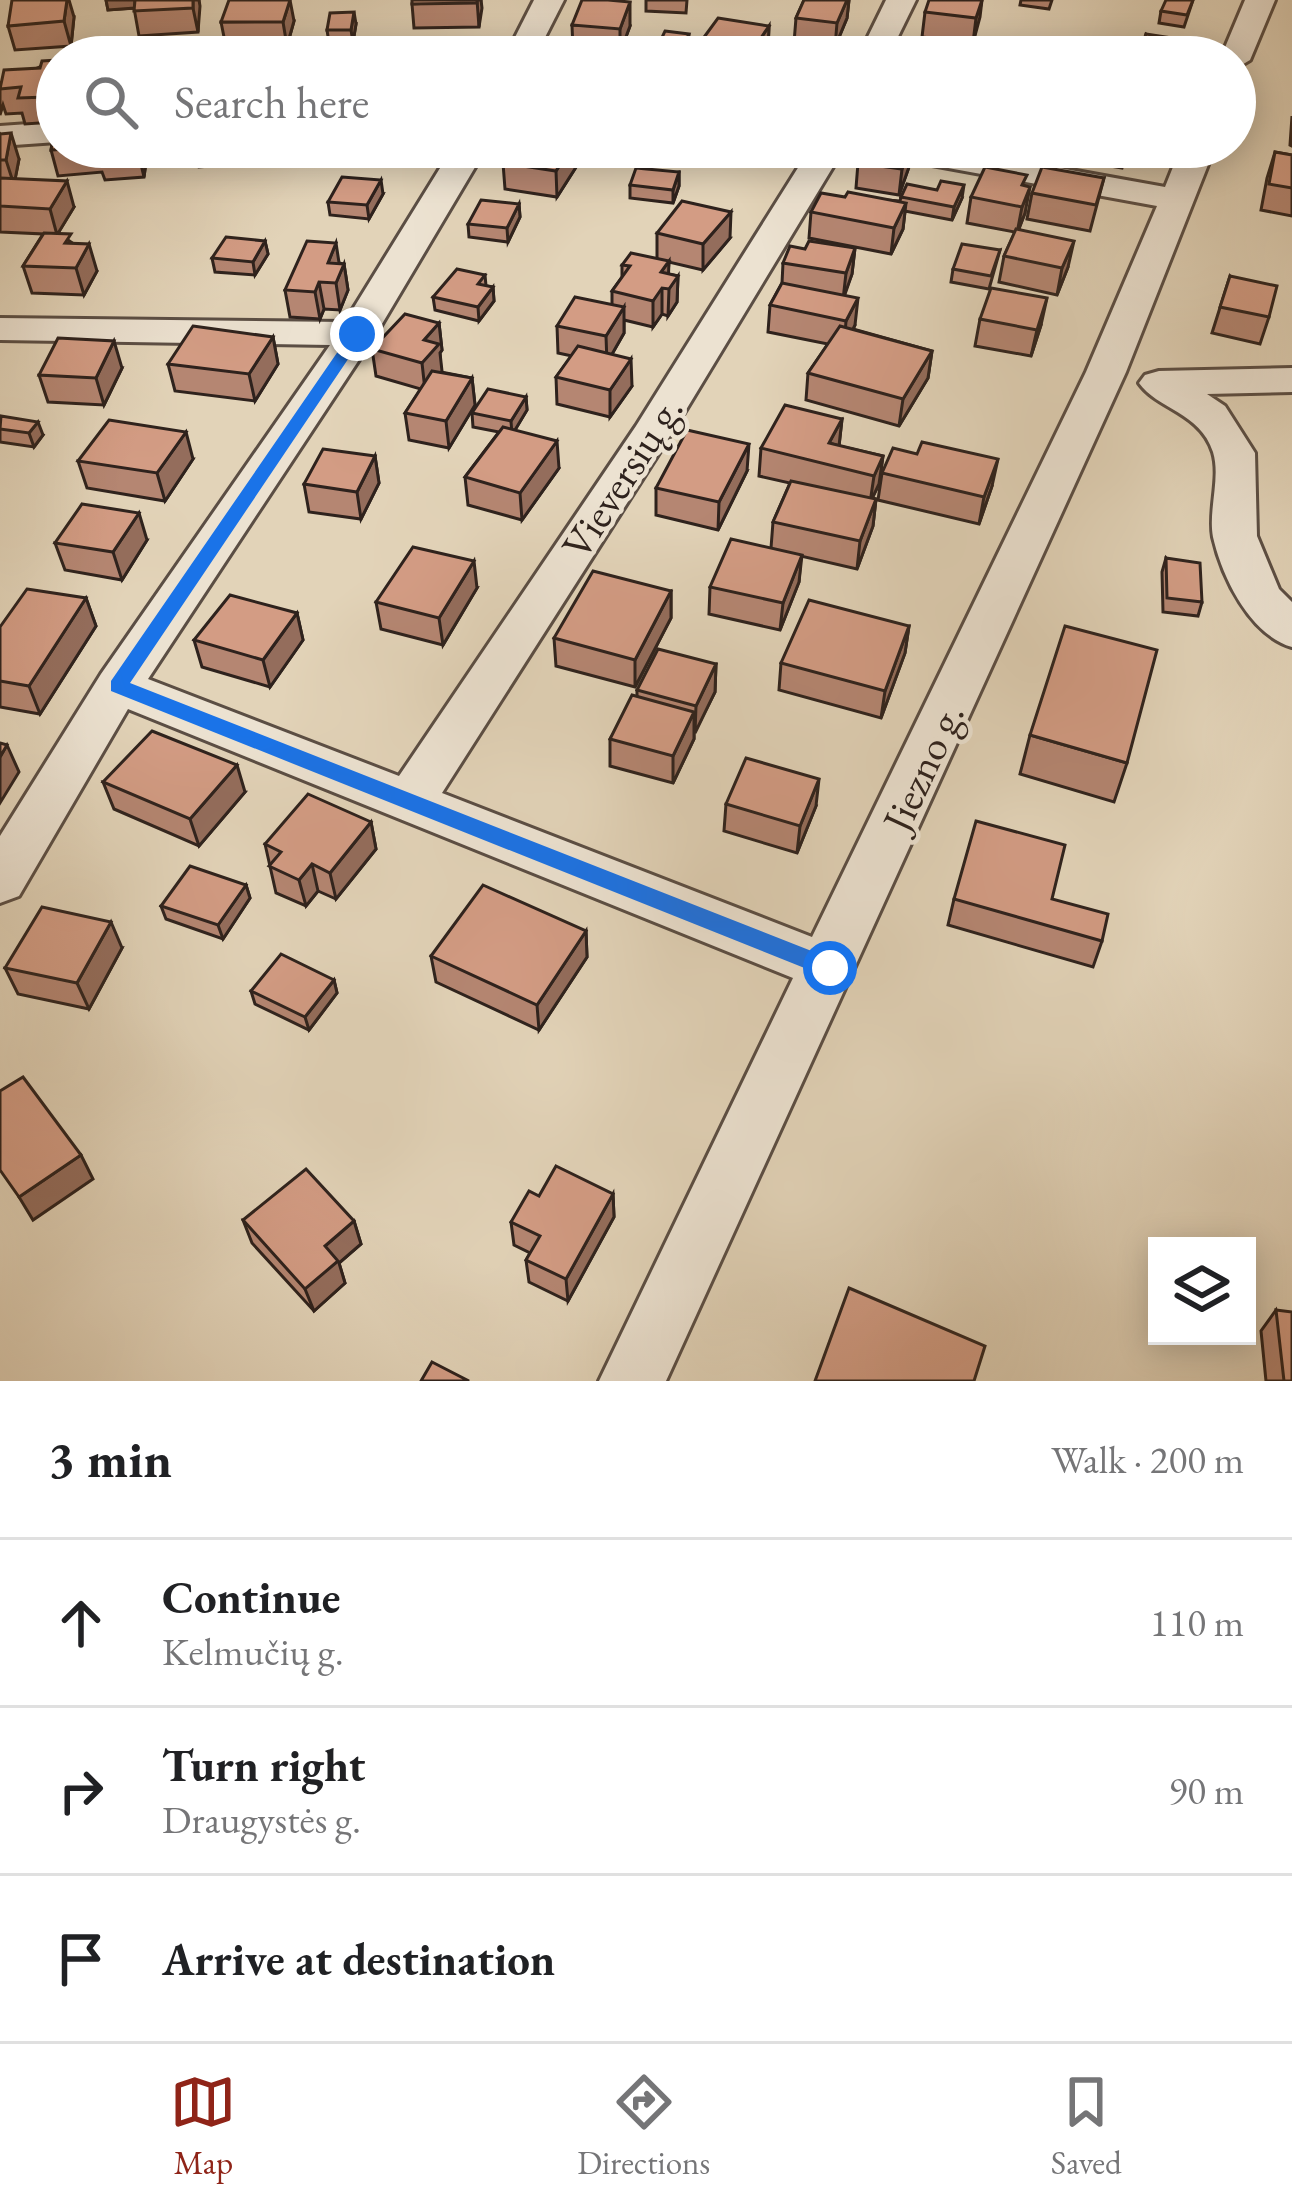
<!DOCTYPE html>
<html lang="en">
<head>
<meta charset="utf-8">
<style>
	body { margin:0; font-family:"EB Garamond",serif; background:#f2f2f2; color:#202124 }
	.controls { position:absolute; right:36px; bottom:36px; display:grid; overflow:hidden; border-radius:0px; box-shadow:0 6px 30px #0003 }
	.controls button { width:108px; height:108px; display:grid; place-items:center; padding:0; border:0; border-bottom:3px solid #e0e0e0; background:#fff; color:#202124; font:60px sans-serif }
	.stop { position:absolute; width:36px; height:36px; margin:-27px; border:9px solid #1a73e8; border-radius:50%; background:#fff }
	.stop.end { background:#1a73e8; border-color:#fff; box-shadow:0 3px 12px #0008 }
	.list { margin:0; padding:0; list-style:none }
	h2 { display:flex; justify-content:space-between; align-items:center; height:156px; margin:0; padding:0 48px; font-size:51px }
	h2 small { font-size:39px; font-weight:400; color:#757577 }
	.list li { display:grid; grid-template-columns:78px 1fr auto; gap:36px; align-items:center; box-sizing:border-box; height:168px; padding:0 48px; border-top:3px solid #e0e0e0 }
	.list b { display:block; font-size:45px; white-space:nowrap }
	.list p { margin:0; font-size:39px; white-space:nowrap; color:#757577 }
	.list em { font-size:39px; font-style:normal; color:#757577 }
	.icon { flex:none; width:66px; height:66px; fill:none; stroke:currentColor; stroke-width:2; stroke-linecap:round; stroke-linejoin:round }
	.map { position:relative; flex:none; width:1292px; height:1381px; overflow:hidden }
	.search { position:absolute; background:#fff; box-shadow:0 6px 30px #0003; left:36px; right:36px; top:36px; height:132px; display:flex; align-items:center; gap:30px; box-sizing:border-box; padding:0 42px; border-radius:66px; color:#757577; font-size:45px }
	.sheet { height:660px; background:#fff }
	nav { display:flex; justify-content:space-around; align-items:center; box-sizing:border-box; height:168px; border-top:3px solid #e0e0e0; background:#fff; font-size:33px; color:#757577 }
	nav a { display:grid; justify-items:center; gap:6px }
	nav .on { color:#8f2418 }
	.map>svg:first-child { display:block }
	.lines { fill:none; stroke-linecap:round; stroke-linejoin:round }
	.minor-casing { stroke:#5b4e44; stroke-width:6 }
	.minor { fill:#ece2d1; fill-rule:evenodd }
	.wall { fill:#b58672; stroke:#2e221d; stroke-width:3 }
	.shaded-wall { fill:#946d5c; stroke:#2e221d; stroke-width:3 }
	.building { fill:#d39c84; stroke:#2e221d; stroke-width:3 }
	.route { fill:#1a73e8 }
	.labels { text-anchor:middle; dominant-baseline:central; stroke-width:9; stroke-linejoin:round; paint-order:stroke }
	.street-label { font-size:42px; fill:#2e221d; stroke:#ece2d1 }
</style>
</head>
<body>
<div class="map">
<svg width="1292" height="1381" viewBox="0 0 1292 1381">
	<rect width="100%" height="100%" fill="#e2d3b8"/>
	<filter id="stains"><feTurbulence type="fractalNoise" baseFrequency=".00167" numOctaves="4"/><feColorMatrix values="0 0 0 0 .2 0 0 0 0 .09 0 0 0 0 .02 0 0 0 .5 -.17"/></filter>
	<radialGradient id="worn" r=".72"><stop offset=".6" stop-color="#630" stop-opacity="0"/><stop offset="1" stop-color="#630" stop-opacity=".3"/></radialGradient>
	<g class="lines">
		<g class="minor-casing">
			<g id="minor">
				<polygon points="534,0 564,0 535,57 505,57"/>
				<polygon points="886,0 916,0 888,57 858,57"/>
				<polygon points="1245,0 1275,0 1250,60 1235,69 1235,57 1221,57"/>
				<polygon points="57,122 57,142 0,146 0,126"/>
				<polygon points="453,147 487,147 376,334 148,679 399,776 636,426 811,147 845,147 675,428 442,793 812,937 1086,372 1157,206 888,157 871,147 943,147 1165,187 1181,147 1215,147 1126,372 666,1381 599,1381 793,978 128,709 19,896 0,903 0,836 101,674 330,345 0,340 0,318 345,322"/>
				<path d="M 1292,368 L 1292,392 L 1207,394 L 1225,406 L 1255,453 L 1257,536 L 1279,589 L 1292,602 L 1292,647 C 1250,635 1222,577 1213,537 C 1208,510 1221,478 1213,452 C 1200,412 1157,409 1139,383 L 1145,375 L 1159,371 Z"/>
			</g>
		</g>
		<use href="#minor" class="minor"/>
	</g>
	<g class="wall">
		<polygon points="106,0 199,0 198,32 139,36 134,8 108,10"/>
		<polygon points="481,0 479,27 414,28 412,4"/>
		<polygon points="646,0 687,0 686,13 646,11"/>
		<polygon points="804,0 849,0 847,18 835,47 794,43 796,18"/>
		<polygon points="982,0 973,43 922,37 925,12"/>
		<polygon points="1021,0 1052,0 1049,9 1020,5"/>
		<polygon points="1193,0 1184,27 1159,23 1161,11"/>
		<polygon points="74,17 71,46 15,50 8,26"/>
		<polygon points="294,21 287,46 226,47 221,22"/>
		<polygon points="356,24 353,42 329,43 327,30"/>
		<polygon points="572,25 630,26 624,42 689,57 573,50"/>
		<polygon points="769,26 768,50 764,57 701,57 702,40"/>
		<polygon points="1146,34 1181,57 1139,57"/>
		<polygon points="57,60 57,113 54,122 25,124 22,113 6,114 3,105 0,115 0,83"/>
		<polygon points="1292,116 1292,146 1290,145"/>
		<polygon points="55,127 148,147 144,177 105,180 102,172 58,176 51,150"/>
		<polygon points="0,134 19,159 15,179 74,207 58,233 74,244 97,271 84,295 32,293 23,266 43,234 0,232"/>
		<polygon points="194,147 264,147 263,162 199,167"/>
		<polygon points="357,147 423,147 418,156 357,151"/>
		<polygon points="626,147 696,147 688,165 627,158"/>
		<polygon points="865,147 911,147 909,167 899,195 856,188 858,163"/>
		<polygon points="974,147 1020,147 1018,153"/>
		<polygon points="1078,147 1128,147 1122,168 1075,160"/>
		<polygon points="1275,152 1292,155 1292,216 1261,210 1267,178"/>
		<polygon points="585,153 557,197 505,189 503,163"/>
		<polygon points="679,172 679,186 673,203 630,198 630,185"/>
		<polygon points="1104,178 1090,231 1027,219 1032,193"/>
		<polygon points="1024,186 1025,213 1019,229 1068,267 1057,295 999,282 1004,256 1015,232 967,223 971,197"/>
		<polygon points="383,194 369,219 330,215 328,202"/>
		<polygon points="845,197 900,201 901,197 962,198 952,220 905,211 903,229 891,254 809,238 811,212"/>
		<polygon points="519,204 520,217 508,242 469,237 468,224"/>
		<polygon points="657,233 730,238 703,270 669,262 668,274 678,276 677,302 668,316 662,314 653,327 624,320 624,333 612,354 632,386 610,417 557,404 556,377 572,356 558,353 557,326 612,304 612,291 622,277 622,265 657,259"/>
		<polygon points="265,241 268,254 255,275 215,272 212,258"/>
		<polygon points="855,248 852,274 844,295 855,325 853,329 932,351 928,378 899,426 806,400 808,373 828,344 768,332 770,305 782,283 783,263 805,249"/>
		<polygon points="1000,250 989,289 951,282 953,269"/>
		<polygon points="339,263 344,264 348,290 340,310 324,309 320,319 290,317 285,290"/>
		<polygon points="485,275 486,286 493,287 494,301 479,321 435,310 433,297"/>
		<polygon points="1230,276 1269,317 1260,344 1212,333"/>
		<polygon points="980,319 1041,325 1031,356 975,346"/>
		<polygon points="439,323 442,350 440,353 441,372 472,378 475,405 449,448 409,440 405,413 421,389 376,376 372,349"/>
		<polygon points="273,337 278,364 255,401 175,391 168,364"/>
		<polygon points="122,368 104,405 48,402 39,375"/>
		<polygon points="526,397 527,410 515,430 559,468 522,520 468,505 465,477 499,432 473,427 472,413"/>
		<polygon points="0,418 43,435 34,447 0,442"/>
		<polygon points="842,419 839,446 883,456 879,484 872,498 876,499 873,526 857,569 801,556 799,582 780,630 709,614 710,587 771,548 773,522 790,483 759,476 761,448"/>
		<polygon points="375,456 379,483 361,519 309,512 304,484"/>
		<polygon points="193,459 165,501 87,488 78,461"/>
		<polygon points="747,471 718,530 656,515 656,488"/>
		<polygon points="882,473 992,486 979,524 878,500"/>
		<polygon points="147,540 122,580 65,570 55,543"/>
		<polygon points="1166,558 1202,602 1198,616 1163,612 1162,572"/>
		<polygon points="477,588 443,645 381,629 376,602"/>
		<polygon points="671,591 671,618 635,687 556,666 554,638"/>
		<polygon points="86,598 96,626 40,714 0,707 0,627"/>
		<polygon points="297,613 303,640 270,687 202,667 194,640"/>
		<polygon points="909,626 905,653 881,718 779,690 781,663"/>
		<polygon points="716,664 715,692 694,733 694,739 673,783 610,766 610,739 637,697 637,690"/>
		<polygon points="1030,735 1127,763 1114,802 1020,774"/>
		<polygon points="103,782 245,792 199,846 114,809"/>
		<polygon points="726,804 816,806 797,853 724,831"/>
		<polygon points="371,822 376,849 336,899 318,891 306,906 276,893 265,844"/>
		<polygon points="246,885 250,898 223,939 166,919 161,906"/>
		<polygon points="954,899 1052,899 1102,941 1093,967 948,925"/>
		<polygon points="586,931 587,957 539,1030 436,982 431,956"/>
		<polygon points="122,948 89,1009 18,994 5,968"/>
		<polygon points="334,980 337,993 309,1030 255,1004 251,991"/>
		<polygon points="613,1194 614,1217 568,1301 529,1282 526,1260 530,1253 514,1245 511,1222 539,1196"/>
		<polygon points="243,1220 354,1221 361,1244 339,1263 345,1283 314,1311 252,1243"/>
		<polygon points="1276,1310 1292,1381 1266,1381 1261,1331"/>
	</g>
	<g class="shaded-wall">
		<polygon points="67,0 69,0 74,17 71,46 64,21"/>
		<polygon points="106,0 135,0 135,8 108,10"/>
		<polygon points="193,0 199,0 200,6 198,32 193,8"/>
		<polygon points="290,0 294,21 287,46 283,22"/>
		<polygon points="477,0 481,0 482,8 479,27"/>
		<polygon points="847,0 849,0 847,18 835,47 837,23"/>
		<polygon points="982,0 980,17 973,43 976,18"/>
		<polygon points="630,2 630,26 620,53 620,29"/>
		<polygon points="354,12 356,24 353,42 351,30"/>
		<polygon points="769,26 768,50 764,57 754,57 754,48"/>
		<polygon points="689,34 689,57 678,57"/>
		<polygon points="49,88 56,113 54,122 47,97"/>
		<polygon points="11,133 19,159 14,185 6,160"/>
		<polygon points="139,147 148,147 144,177 138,152"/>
		<polygon points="571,147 585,147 585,153 557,197 556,171"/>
		<polygon points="689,147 696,147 688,165"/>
		<polygon points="910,147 909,167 899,195 902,169"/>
		<polygon points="679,172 679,186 673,203 673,190"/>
		<polygon points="381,180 383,194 369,219 367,205"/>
		<polygon points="67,181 74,207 57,235 50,209"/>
		<polygon points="964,185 962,198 952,220 954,207"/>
		<polygon points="1030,187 1025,213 1017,233 1022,207"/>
		<polygon points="906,203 903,229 891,254 894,228"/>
		<polygon points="519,204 520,217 508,242 507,228"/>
		<polygon points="731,212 730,238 703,270 703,244"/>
		<polygon points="265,241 268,254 255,275 253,262"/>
		<polygon points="1074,241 1068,267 1057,295 1062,268"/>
		<polygon points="336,243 340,269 328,263"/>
		<polygon points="89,244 97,271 84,295 76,268"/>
		<polygon points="855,248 852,274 843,300 846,273"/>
		<polygon points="669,261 668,288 662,288 662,314 653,327 653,301 661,272"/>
		<polygon points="344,264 348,290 340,310 336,283"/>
		<polygon points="678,276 677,302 668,316 669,289"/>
		<polygon points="319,282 324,309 320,319 315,292"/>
		<polygon points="493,287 494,301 479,321 478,307"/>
		<polygon points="858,298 855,325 844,348 846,321"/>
		<polygon points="1047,298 1041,325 1031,356 1037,330"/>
		<polygon points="624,307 624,333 607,363 606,336"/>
		<polygon points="439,323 442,350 440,353 442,371 425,390 422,363 424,340"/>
		<polygon points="273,337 278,364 255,401 249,374"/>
		<polygon points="114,341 122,368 104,405 96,378"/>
		<polygon points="932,351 928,378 899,426 903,399"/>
		<polygon points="631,359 632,386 610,417 610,390"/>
		<polygon points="472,378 475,405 449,448 446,421"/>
		<polygon points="526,397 527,410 512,435 511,421"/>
		<polygon points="842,419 839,446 829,443"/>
		<polygon points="38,422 43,435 34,447 29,433"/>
		<polygon points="186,432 193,459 165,501 157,473"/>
		<polygon points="557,441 559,468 522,520 520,493"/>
		<polygon points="749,444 747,471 718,530 719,502"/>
		<polygon points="375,456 379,483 361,519 357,492"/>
		<polygon points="883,456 879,484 870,503 874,476"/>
		<polygon points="998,459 992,486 979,524 984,497"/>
		<polygon points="876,499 873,526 857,569 860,541"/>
		<polygon points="139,513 147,540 122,580 113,552"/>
		<polygon points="802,555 799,582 780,630 783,603"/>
		<polygon points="474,561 477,588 443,645 439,618"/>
		<polygon points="671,591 671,618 635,687 635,660"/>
		<polygon points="86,598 96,626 40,714 29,686"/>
		<polygon points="297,613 303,640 270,687 263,660"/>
		<polygon points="909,626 905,653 881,718 885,691"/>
		<polygon points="716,664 715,692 695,733 696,706"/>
		<polygon points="694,712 694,739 673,783 673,756"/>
		<polygon points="7,745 19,772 0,803 0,757"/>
		<polygon points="237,765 245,792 199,846 190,819"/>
		<polygon points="819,779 816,806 797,853 800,826"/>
		<polygon points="371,822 376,849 336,899 330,873"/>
		<polygon points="312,864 318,891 306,906 299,880"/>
		<polygon points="246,885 250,898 223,939 218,925"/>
		<polygon points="111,922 122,948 89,1009 77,983"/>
		<polygon points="586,931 587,957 539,1030 537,1005"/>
		<polygon points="334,980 337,993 309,1030 305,1017"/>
		<polygon points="81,1155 93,1179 33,1220 19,1197"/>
		<polygon points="613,1194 614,1217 568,1301 566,1279"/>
		<polygon points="354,1221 361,1244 339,1263 345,1283 314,1311 305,1289 325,1246"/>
	</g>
	<g class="building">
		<polygon points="12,0 67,0 64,21 8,26"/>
		<polygon points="135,0 193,0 193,8 134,11"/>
		<polygon points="229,0 290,0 283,22 221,22"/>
		<polygon points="412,0 477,0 477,3 412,4"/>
		<polygon points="582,0 608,0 630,2 620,29 572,25"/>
		<polygon points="804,0 847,0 837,23 796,18"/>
		<polygon points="929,0 982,0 976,18 925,12"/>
		<polygon points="1166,0 1193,0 1187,15 1161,11"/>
		<polygon points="354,12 351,30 327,30 330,13"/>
		<polygon points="718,18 769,26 754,48 702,40"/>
		<polygon points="665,31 689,34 678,57 611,57 620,41 658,46"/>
		<polygon points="1146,34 1185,40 1181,57 1140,51"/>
		<polygon points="456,44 457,57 394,57 393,48"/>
		<polygon points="912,48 970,57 907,57"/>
		<polygon points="265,53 265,57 195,57 195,56"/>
		<polygon points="361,54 361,57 316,57 316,56"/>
		<polygon points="57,60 57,88 49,88 47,97 18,98 21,87 0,89 4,70 40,68 42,61"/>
		<polygon points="55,127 57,127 57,147 92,147 51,150"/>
		<polygon points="11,133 6,160 0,160 0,134"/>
		<polygon points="99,147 139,147 138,152 98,155"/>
		<polygon points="514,147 571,147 556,171 503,163"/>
		<polygon points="865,147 910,147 902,169 858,163"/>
		<polygon points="1275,152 1292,155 1292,188 1269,184"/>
		<polygon points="985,167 1027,175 1022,185 1030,187 1022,207 971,197"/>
		<polygon points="1042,167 1104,178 1096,205 1032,193"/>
		<polygon points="636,168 679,172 673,190 630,185"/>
		<polygon points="342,177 381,180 367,205 328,202"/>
		<polygon points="0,178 67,181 50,209 0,206"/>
		<polygon points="941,181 964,185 954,207 901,197 907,184 937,190"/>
		<polygon points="848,192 906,203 894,228 811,212 821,193 845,197"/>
		<polygon points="481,200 519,204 507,228 468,224"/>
		<polygon points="682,201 731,212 703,244 657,233"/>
		<polygon points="1016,229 1074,241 1062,268 1004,256"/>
		<polygon points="44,233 71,234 65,243 89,244 76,268 23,266"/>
		<polygon points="226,237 265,241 253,262 212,258"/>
		<polygon points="307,241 336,243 328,263 344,264 336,283 319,282 315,292 285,290"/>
		<polygon points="809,241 855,248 846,273 783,263 790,246 805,249"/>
		<polygon points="962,244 1000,250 991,276 953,269"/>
		<polygon points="631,253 669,261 661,272 678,276 669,289 662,288 653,301 612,291 630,266 622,265"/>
		<polygon points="457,269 485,275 478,284 493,287 478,307 433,297"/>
		<polygon points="1230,276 1277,286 1269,317 1220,307"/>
		<polygon points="782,283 858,298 846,321 770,305"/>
		<polygon points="991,288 1047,298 1037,330 980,319"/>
		<polygon points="575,297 624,307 606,336 557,326"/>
		<polygon points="405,314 439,323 424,340 439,344 422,363 372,349"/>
		<polygon points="193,326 273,337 249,374 168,364"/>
		<polygon points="840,326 932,351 903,399 808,373"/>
		<polygon points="58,338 114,341 96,378 39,375"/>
		<polygon points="578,346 631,359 610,390 556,377"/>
		<polygon points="432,371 472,378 446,421 405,413"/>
		<polygon points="488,389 526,397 511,421 472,413"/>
		<polygon points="785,405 842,419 829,443 883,456 874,476 761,448"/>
		<polygon points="1,416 38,422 29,433 0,429"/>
		<polygon points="109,420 186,432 157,473 78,461"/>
		<polygon points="503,427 557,441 520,493 465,477"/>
		<polygon points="687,430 749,444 719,502 656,488"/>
		<polygon points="922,442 998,459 984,497 882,473 893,448 917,454"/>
		<polygon points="323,449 375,456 357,492 304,484"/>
		<polygon points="791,481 876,499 860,541 773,522"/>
		<polygon points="82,504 139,513 113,552 55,543"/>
		<polygon points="731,539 802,555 783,603 710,587"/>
		<polygon points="413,547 474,561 439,618 376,602"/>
		<polygon points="1166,558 1200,563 1202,602 1167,598"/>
		<polygon points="593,571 671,591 635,660 554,638"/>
		<polygon points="27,589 86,598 29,686 0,681 0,627"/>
		<polygon points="230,595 297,613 263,660 194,640"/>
		<polygon points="809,600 909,626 885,691 781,663"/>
		<polygon points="1065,626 1157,650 1127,763 1030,735"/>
		<polygon points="658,649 716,664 696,706 637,690"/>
		<polygon points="632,695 694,712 673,756 610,739"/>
		<polygon points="152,731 237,765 190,819 103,782"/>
		<polygon points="0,743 7,745 0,757"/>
		<polygon points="746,758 819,779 800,826 726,804"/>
		<polygon points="308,794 371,822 330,873 312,864 299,880 269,866 281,852 265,844"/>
		<polygon points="976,821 1065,845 1052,899 1108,914 1102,941 954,899"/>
		<polygon points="190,866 246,885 218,925 161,906"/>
		<polygon points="483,885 586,931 537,1005 431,956"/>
		<polygon points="42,907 111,922 77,983 5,968"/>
		<polygon points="281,954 334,980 305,1017 251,991"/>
		<polygon points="23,1077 81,1155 19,1197 0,1170 0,1091"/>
		<polygon points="556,1166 613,1194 566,1279 526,1260 540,1236 511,1222 529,1191 539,1196"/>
		<polygon points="306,1169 354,1221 325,1246 338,1261 305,1289 243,1220"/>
		<polygon points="849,1288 985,1346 974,1381 815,1381"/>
		<polygon points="1276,1310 1292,1312 1292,1381 1284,1381"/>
		<polygon points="432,1362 469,1381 421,1381"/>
	</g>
	<polygon class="route" points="357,329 365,334 130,683 837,961 837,975 822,975 111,691 111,681 352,331"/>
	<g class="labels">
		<g class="street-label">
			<text transform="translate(622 477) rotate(-57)">Vieversių g.</text>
			<text transform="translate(923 767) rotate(-65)">Jiezno g.</text>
		</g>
	</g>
	<rect width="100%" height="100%" filter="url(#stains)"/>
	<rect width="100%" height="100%" fill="url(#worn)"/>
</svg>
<div class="controls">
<button><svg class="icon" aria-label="layers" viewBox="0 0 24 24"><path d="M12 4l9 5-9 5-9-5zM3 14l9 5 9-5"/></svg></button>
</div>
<div class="stop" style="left:830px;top:968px"></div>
<div class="stop end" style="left:357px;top:334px"></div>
<div class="search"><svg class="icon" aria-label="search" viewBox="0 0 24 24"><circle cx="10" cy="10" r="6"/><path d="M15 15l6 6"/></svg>Search here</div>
</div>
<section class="sheet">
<h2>3 min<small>Walk · 200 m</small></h2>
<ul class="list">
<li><svg class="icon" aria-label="ahead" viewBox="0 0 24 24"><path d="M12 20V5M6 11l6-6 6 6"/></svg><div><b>Continue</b><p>Kelmučių g.</p></div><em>110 m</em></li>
<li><svg class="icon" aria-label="right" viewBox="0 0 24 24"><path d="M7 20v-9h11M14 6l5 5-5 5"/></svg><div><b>Turn right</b><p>Draugystės g.</p></div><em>90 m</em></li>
<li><svg class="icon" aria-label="arrive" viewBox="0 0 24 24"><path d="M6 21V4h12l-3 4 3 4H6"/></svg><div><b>Arrive at destination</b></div></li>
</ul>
</section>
<nav>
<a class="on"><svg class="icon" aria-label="map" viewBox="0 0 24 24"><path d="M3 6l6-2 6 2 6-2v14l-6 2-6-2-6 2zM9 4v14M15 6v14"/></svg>Map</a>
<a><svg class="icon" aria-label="directions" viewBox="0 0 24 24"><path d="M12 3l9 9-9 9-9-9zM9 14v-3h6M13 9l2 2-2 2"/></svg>Directions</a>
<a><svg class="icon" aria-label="saved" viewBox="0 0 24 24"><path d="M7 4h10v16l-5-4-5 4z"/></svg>Saved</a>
</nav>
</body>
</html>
